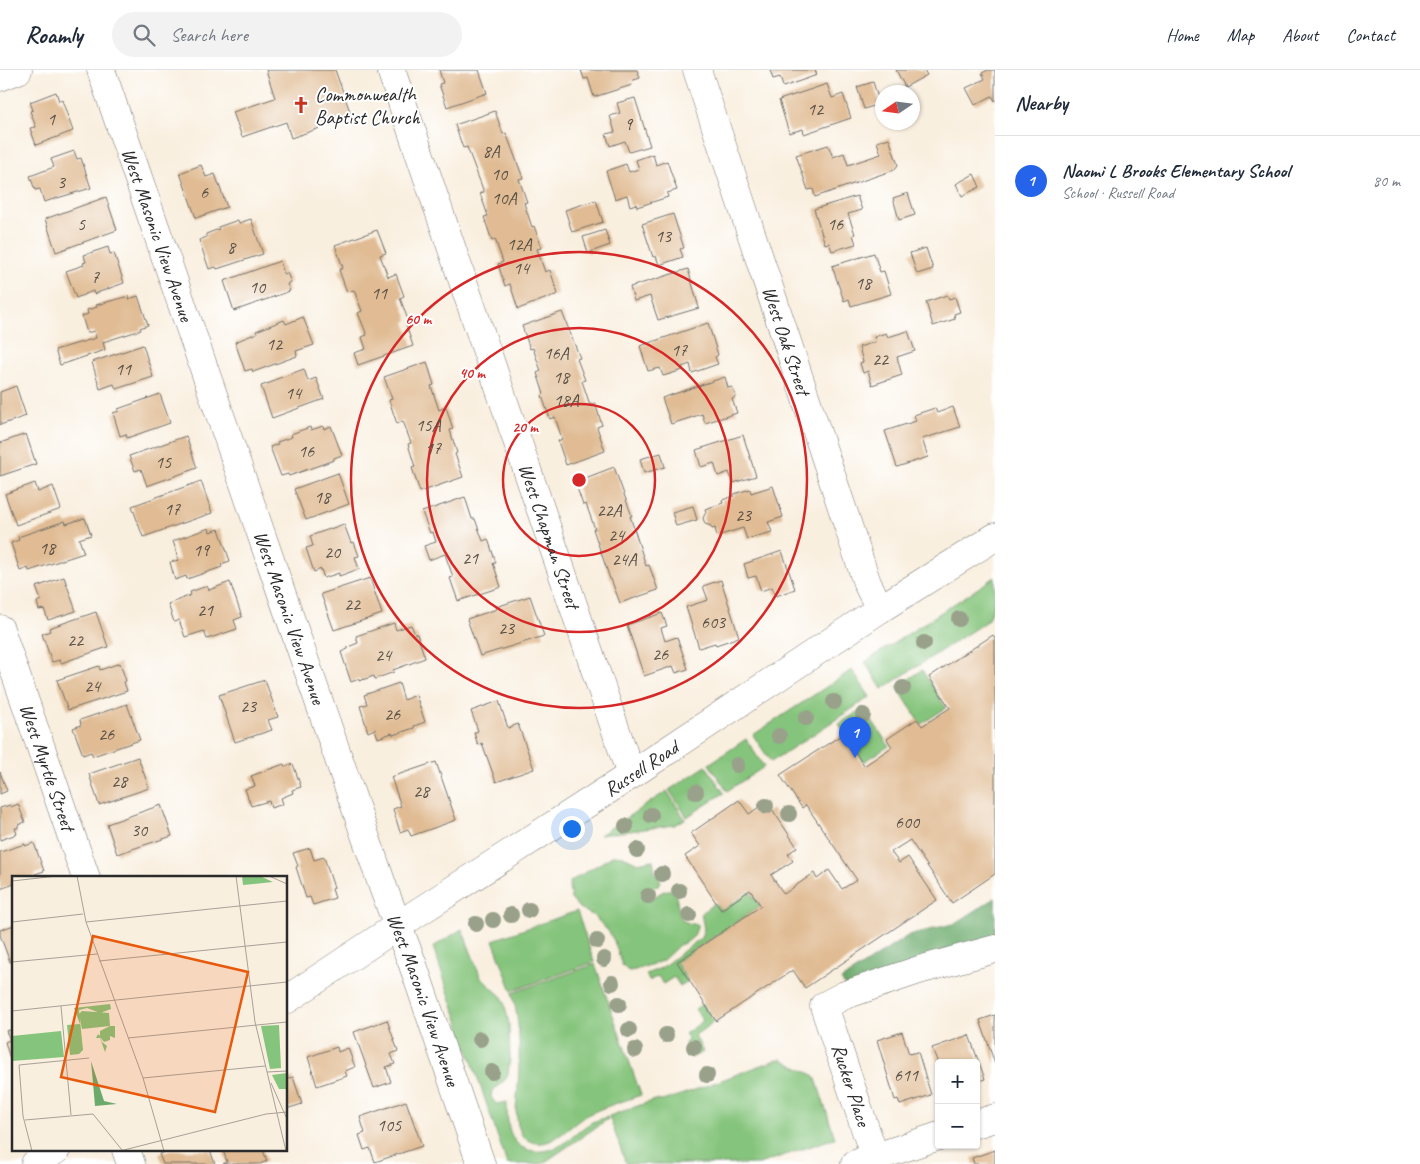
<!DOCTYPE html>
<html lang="en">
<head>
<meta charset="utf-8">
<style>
	body { margin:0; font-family:Caveat,sans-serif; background:#f2f2f3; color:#1f2937 }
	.controls { position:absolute; right:15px; bottom:15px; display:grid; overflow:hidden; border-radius:5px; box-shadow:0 1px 4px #0004 }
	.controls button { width:45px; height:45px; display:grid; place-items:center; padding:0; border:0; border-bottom:1px solid #e0e1e3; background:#fff; color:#1f2937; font:25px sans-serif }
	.compass { position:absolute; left:875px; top:15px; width:45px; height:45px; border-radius:50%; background:#fff; box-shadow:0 1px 4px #0004; rotate:257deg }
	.you { position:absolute; left:571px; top:758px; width:18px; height:18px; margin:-12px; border:4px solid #fff; border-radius:50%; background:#1a73e8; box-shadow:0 0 0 8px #1a73e833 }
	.badge { display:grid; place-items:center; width:32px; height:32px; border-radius:50%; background:#2563eb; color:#fff; font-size:16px; font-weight:700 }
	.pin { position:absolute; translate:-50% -41px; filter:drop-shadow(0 1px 2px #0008) }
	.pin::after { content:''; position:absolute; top:26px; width:18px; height:15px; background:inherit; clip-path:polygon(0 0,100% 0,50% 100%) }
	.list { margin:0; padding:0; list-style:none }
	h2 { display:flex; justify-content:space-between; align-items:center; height:65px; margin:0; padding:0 20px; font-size:21px }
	h2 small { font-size:16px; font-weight:400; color:#747a83 }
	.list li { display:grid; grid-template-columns:32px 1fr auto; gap:15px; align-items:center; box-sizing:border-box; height:90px; padding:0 20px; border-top:1px solid #e0e1e3 }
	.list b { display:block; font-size:19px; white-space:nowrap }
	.list p { margin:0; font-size:16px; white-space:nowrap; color:#747a83 }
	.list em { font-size:16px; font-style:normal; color:#747a83 }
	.icon { flex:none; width:28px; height:28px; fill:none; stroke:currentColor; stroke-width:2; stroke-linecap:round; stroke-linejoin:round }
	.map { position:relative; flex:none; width:995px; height:1094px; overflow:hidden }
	header { display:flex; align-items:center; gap:30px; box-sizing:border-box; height:70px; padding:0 25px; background:#fff; border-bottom:1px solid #e0e1e3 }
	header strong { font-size:24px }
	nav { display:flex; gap:28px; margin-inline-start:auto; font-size:18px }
	.search { width:350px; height:45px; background:#f2f2f3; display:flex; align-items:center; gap:12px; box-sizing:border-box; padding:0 18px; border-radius:28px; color:#747a83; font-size:19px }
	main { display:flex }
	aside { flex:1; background:#fff }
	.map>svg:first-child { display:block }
	.green { fill:#85c47c; stroke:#587854 }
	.forest { fill:#6caa6c; stroke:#4c6a4c }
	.building { fill:#e0bb93 }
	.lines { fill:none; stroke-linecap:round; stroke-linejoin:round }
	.minor-casing { stroke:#73706a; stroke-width:29 }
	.minor { stroke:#fff; stroke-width:28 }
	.tree { fill:#99a18b }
	.ring { fill:none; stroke:#d62828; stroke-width:2.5 }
	.labels { text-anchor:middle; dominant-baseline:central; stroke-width:4; stroke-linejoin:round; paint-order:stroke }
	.number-label { font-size:18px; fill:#584f45 }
	.poi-label { font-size:20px; fill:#2b2b2b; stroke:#fff; text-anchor:start }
	.street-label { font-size:20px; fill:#2b2b2b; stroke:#fff }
	.inset-road { fill:none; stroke:#a7a197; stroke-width:1 }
	.view { fill:#e8590c; fill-opacity:0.15; stroke:#e8590c; stroke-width:2.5 }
	.inset-edge { fill:none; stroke:#2b2b2b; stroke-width:2.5 }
	.centre { fill:#d62828; stroke:#fff; stroke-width:2.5 }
	.ring-label { font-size:15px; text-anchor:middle; font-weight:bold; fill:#d62828; stroke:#fff; stroke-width:4; stroke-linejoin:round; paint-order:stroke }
</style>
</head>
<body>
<header>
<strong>Roamly</strong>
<div class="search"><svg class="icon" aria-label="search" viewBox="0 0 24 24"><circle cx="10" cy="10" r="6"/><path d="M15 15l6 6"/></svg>Search here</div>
<nav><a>Home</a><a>Map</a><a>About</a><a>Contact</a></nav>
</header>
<main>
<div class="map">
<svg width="995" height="1094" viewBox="0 0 995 1094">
	<rect width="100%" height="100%" fill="#fff"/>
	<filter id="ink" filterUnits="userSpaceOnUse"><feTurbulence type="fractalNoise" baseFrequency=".02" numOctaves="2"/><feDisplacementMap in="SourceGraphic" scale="10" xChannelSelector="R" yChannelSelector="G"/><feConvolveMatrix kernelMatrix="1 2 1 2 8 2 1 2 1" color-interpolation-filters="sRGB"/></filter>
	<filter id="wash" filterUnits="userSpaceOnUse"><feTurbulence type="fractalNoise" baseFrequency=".0096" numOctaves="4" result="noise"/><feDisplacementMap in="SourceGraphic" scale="20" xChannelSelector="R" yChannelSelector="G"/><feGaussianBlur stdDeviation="1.12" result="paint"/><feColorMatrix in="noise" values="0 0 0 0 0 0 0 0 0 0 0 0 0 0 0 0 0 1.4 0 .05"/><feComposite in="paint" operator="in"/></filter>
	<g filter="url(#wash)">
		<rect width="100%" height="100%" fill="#f9efdf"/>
		<g class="green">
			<polygon points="995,507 995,533 987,551 882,619 865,592"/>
			<polygon points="852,600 870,627 771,692 753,665"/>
			<polygon points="922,600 946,638 921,654 897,617"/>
			<polygon points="864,638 889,676 864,692 839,654"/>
			<polygon points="746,669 764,697 727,721 709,694"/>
			<polygon points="706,696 724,723 687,747 669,720"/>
			<polygon points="667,721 685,749 674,755 600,765"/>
			<path d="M 614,785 L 623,786 L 638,793 L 653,790 L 655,802 L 661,811 L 659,815 L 646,821 L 644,825 L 647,829 L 650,830 C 685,803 672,837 683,850 C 686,853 693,854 698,855 L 695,863 L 693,867 L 687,872 L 679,875 L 662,891 L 635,900 L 629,901 L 627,900 L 622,895 L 614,871 L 609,862 L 594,846 L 579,838 L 571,829 L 569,816 L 571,811 Z"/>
			<polygon points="750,822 760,836 676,892 688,911 680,916 674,907 663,914 658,906 649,911 646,904 661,898 701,868 704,859 701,843 715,833 721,841"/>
			<polygon points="577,841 594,892 512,921 493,870"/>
			<path d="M 462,859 L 481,908 L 502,927 L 504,931 L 509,954 L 510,989 L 508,1004 L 506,1009 L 492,1021 L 491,1027 L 496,1034 L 507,1032 C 507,1053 508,1078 534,1081 C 543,1082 553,1080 561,1075 C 572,1069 581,1058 592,1052 C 597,1050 602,1049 607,1047 L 608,1049 L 542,1094 L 507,1094 L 433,877 Z"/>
			<path d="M 595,894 L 641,1025 C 624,1031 606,1036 589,1044 C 569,1054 547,1088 522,1066 L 518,1055 L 516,1041 C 519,1002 523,962 512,923 Z"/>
			<polygon points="703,934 714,952 695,965 703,982 691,988 685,973 688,971 685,964 703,951 695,939"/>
			<path d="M 781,989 L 815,1006 L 835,1068 L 759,1094 L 626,1094 L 609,1046 L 655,1030 L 662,1031 C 701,1019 738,1003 776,990 Z"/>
		</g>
		<polygon class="forest" points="995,828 995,868 846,918 841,910 909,865 956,853"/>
		<g id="blocks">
			<g class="building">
				<polygon points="266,0 335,0 352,47 291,68 286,52 242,67 233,42 275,28"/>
				<polygon points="439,0 479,0 487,23 447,37 439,14 443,13"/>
				<polygon points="581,0 637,0 640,8 631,11 632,15 594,27 588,8 584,9"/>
				<polygon points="770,0 815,0 817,5 783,17 780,7 773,9"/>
				<polygon points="896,0 924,0 927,5 905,17"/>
				<polygon points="988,0 995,0 995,31 992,26 975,35 966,18 985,9 982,3"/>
				<polygon points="873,12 880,34 864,39 857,17"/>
				<polygon points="827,14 832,28 843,24 851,48 804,64 803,59 789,63 779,30"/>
				<polygon points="56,22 59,31 62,30 73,61 36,75 30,58 36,57 30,41 33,40 30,32"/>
				<polygon points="635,28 650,76 629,82 625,71 610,76 606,64 615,62 610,46 620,43 617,33"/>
				<polygon points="495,41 503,64 506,63 523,108 519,109 527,132 524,133 532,157 534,156 542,178 537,179 545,202 550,200 558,224 518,239 510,214 505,216 498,194 503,192 495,169 492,171 484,147 488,146 480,123 484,122 467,77 463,78 455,55"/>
				<polygon points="889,68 898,95 894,100 815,127 813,119 808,120 796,85 828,75 833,87 844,83 848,95 881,84 877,72"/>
				<polygon points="74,81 77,89 81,88 91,118 44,132 40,119 35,120 30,106 54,97 51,89"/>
				<polygon points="653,84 656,95 667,91 677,120 667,123 668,127 637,137 636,134 630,136 627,125 615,129 606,101 626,94 629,102 639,99 636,90"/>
				<polygon points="201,95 206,107 215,104 227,137 196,148 180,103"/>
				<polygon points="974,104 980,117 962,126 956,114"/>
				<polygon points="908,123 915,145 899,150 893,128"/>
				<polygon points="857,126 862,140 848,144 855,164 853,165 856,174 832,181 829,173 825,174 814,139"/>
				<polygon points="106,127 117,160 56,182 45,149"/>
				<polygon points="596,130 603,152 572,162 565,140"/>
				<polygon points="673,144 684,178 680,179 683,187 659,195 656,186 653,187 642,154"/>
				<polygon points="251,149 263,184 217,199 216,197 209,199 199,170 207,167 206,164 219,159 218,157 238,150 239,153"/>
				<polygon points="377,160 386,183 380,185 388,207 396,204 404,226 400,228 408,250 405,252 413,276 358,295 354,283 366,279 362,267 367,265 358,243 362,241 354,220 347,222 339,200 343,198 335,175"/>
				<polygon points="605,160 610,175 588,183 583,167"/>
				<polygon points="108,177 110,184 114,183 124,213 94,224 93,221 76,228 66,201 84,195 83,193 86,192 84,185"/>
				<polygon points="926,178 933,199 917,204 910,183"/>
				<polygon points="874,183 880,202 884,201 891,224 851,236 849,229 844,231 832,196"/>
				<polygon points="280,191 284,204 287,203 291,212 287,214 290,221 234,241 224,211"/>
				<polygon points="688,199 699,238 658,250 650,226 634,231 630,217"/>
				<polygon points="947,225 949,229 955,227 960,242 954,244 955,249 933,256 926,232"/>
				<polygon points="129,226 129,229 138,226 148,255 140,258 141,260 103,272 105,280 60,295 55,280 96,268 94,261 87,263 82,246 88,244 87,240 97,237 96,235"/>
				<polygon points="562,242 580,288 577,289 585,310 582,311 590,335 595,333 602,355 597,357 605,381 566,395 558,371 562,369 555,347 550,349 542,326 544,324 537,303 541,301 533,278 530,279 522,256"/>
				<polygon points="303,247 314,275 296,281 297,286 253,302 252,299 245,301 235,272 257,263 256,261 284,250 286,254"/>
				<polygon points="708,253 718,285 715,287 718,294 692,303 690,294 682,297 683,300 663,306 660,298 648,301 640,276"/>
				<polygon points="908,261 915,281 897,287 902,305 872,315 868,301 863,303 860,293 863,292 859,277 875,272 874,267 886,263 888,267"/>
				<polygon points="143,275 153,307 116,319 114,314 100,319 92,292"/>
				<polygon points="427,292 434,315 431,316 439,340 446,337 453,359 450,360 457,383 455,384 463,407 420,422 412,398 415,397 408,374 411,373 403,351 397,354 389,330 392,329 384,307"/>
				<polygon points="304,299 308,311 316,308 324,329 272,348 261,316 275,311 274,310"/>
				<polygon points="725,307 728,318 732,317 736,327 732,329 737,343 705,353 702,344 671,354 662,328"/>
				<polygon points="16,316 26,346 0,355 0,322"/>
				<polygon points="160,324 170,353 127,368 126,364 120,366 113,343 119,341 118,339"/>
				<polygon points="953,337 960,357 922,369 928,387 897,397 885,361 916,351 914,345 935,338 937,343"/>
				<polygon points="323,356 324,359 331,356 342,385 334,388 334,390 289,406 288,404 281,406 270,377 278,374 277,372 292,367 291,364 310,357 311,360"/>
				<polygon points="26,364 36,394 0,406 0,373"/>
				<polygon points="743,365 756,406 733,413 729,402 718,406 714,393 701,397 696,380"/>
				<polygon points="186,366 197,398 147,416 141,399 135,401 129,386"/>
				<polygon points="661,383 665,397 644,403 640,389"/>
				<polygon points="614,397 632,446 630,446 646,496 649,495 658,520 620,533 611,509 610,509 593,459 595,459 586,434 583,435 575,412"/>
				<polygon points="338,403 349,434 306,450 294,419"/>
				<polygon points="201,411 212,443 143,467 132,436"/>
				<polygon points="35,413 38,422 53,416 61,439 16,455 5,424"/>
				<polygon points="773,416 783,447 768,452 772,462 747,469 743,458 717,466 715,458 712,459 711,456 705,454 703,448 706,442 705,439 723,433 722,430 734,426 734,424 750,419 751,423"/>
				<polygon points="465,427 472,449 475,449 483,471 488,469 496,493 493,493 501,517 458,531 450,508 453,507 445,484 429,490 424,476 436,472 433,462 430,463 422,442"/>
				<polygon points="693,436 697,450 676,456 672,442"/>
				<polygon points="85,448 91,465 79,469 84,483 29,501 28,498 20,501 11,473 19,470 18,467 65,451 66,454"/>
				<polygon points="344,454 351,473 354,472 359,486 355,487 359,499 339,506 339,503 324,508 321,499 314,502 306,478 313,476 310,466"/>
				<polygon points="209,458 210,462 219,459 230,491 221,494 222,497 187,509 186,506 175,510 170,492 179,490 173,471"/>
				<polygon points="782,481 795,519 776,526 772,517 761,521 756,506 748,508 744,494"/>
				<polygon points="64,507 76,541 48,550 44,539 39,540 37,532 41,530 36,517"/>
				<polygon points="370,508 382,544 334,560 321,524"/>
				<polygon points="721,510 739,567 716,575 715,573 699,578 686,537 708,530 703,516"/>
				<polygon points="230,512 242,547 234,550 237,559 207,569 204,561 185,567 179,550 174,552 168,534 191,525 190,522 207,516 209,520"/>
				<polygon points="530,526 544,566 480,586 467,549 497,539 496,537"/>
				<polygon points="96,542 108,577 61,593 60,590 52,592 42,564 50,561 49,558"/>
				<polygon points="662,543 667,556 661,558 665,571 677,567 688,599 676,603 673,596 644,606 627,555"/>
				<polygon points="394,553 396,560 411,555 415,564 417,564 425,588 393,600 394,602 375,609 374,606 359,611 359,609 351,612 341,582 348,579 348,577 358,573 356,566"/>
				<polygon points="993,565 995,568 995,804 952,833 910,770 891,782 899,793 908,787 937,830 805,918 793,900 716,951 677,892 761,836 750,820 721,840 685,786 700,776 691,763 739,730 749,744 759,737 764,744 772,739 797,777 788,784 793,791 771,805 784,824 814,803 817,809 829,800 842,819 857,810 806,735 802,738 780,705 843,664 864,696 892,677 887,669 917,649 922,656 950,638 929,607"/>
				<polygon points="120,593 126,611 124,612 127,621 68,640 57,610 99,596 100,600"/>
				<polygon points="265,610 278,647 268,650 272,660 235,672 219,625"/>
				<polygon points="399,613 404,630 416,625 425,652 414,656 414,658 393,665 392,663 378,668 375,659 368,662 360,636 367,634 364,625"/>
				<polygon points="499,631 508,658 518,654 534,699 496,712 482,673 478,675 474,663 478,661 471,641"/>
				<polygon points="127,634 140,670 93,686 91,682 83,685 73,658 81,655 80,650"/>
				<polygon points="138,687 149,718 99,735 89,704"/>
				<polygon points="436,692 456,750 411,766 408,759 400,762 393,739 401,736 391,707"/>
				<polygon points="284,694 285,697 293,694 301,717 292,720 293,723 281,728 283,734 271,738 269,731 251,736 245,719 255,716 251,706"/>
				<polygon points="0,702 7,721 0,724"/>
				<polygon points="18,734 25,752 18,755 18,758 15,758 17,764 0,770 0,738 10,735 11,737"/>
				<polygon points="161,735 172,766 117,784 107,754"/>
				<polygon points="34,773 44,801 35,804 36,807 33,808 14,808 14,814 0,819 0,782 25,774 25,776"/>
				<polygon points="310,778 314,790 324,787 334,818 332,819 335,828 313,835 310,827 306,828 296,797 298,796 293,783"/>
				<polygon points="14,855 14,891 10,892 0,865 0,860"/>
				<polygon points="995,945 995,994 980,950"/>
				<polygon points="387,950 398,981 391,984 395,994 386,997 391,1012 374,1018 354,962"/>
				<polygon points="14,959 14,999 13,999 5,972 10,970 6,961"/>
				<polygon points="902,962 909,984 918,982 931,1025 900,1035 898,1029 895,1030 877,970"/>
				<polygon points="969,965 985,1009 976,1012 976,993 938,993 932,978"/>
				<polygon points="337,977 338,982 348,978 355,997 345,1001 347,1006 317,1016 308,987"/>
				<polygon points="293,1007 302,1034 286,1039 286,1009"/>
				<polygon points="406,1031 422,1076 375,1092 370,1078 364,1080 359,1065 365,1063 360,1047"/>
				<polygon points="170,1080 210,1080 215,1094 163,1094 159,1084"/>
				<polygon points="223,1080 263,1080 267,1091 260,1094 223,1094 227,1092"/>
				<polygon points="995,1080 995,1094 974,1094 972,1088"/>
			</g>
		</g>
	</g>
	<g filter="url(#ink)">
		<use href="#blocks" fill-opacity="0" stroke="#73706a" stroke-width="1"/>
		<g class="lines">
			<g class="minor-casing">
				<g id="minor">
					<path id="s1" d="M 101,0 L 384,820 L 413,895 L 481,1094"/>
					<path id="s2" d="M 391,0 L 631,705"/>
					<path id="s3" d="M 697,0 L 867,513 L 880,539"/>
					<polyline points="0,7 18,0"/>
					<path id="s4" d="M 0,559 L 86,808"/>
					<path id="s5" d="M 286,930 L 414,845 L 631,705 L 880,539 L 995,467"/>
					<polyline points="976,1054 995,1048"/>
					<polyline points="126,1080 131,1094"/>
					<polyline points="35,1094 56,1080"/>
					<polyline points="855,1094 939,1066"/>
					<polyline points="877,1094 824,936 845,925 919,900 995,879"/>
				</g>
			</g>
			<use href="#minor" class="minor"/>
		</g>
		<g class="tree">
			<circle cx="959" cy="549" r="8"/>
			<circle cx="924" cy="573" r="8"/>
			<circle cx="903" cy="618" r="8"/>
			<circle cx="834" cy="632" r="8"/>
			<circle cx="863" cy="645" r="8"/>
			<circle cx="806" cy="648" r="8"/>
			<circle cx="779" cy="666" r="8"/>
			<circle cx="737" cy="695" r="8"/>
			<circle cx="696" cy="722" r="8"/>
			<circle cx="766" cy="736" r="8"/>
			<circle cx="789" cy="744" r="8"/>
			<circle cx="651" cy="745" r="8"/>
			<circle cx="626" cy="756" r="8"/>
			<circle cx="637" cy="780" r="8"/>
			<circle cx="662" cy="804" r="8"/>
			<circle cx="679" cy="821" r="8"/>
			<circle cx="648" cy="826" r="8"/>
			<circle cx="529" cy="840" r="8"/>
			<circle cx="511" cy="845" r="8"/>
			<circle cx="689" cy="845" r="8"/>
			<circle cx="493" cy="850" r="8"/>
			<circle cx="476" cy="854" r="8"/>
			<circle cx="597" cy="871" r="8"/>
			<circle cx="604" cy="889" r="8"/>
			<circle cx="612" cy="913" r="8"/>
			<circle cx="619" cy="934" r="8"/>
			<circle cx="629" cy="960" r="8"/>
			<circle cx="666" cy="965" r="8"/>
			<circle cx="480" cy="969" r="8"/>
			<circle cx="694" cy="977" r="8"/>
			<circle cx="635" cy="980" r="8"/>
			<circle cx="492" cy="1002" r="8"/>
			<circle cx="707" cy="1005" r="8"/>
		</g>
	</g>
	<g class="ring">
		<circle cx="579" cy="410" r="76"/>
		<circle cx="579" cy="410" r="152"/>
		<circle cx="579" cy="410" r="228"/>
	</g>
	<defs>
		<g id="church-bare" transform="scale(1.35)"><path d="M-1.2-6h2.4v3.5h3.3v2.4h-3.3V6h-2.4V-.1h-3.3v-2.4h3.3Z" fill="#c8321e" stroke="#fff" stroke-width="2.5" paint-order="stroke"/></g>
	</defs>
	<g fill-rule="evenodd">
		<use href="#church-bare" x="301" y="35"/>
	</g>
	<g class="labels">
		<g class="number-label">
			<text x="815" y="39">12</text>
			<text x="51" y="49">1</text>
			<text x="628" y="54">9</text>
			<text x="491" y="81">8A</text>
			<text x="499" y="104">10</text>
			<text x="61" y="112">3</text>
			<text x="204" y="122">6</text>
			<text x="504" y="128">10A</text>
			<text x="81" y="154">5</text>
			<text x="835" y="154">16</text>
			<text x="663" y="166">13</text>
			<text x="519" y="174">12A</text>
			<text x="231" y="177">8</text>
			<text x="521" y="198">14</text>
			<text x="95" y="207">7</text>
			<text x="863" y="213">18</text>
			<text x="257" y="217">10</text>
			<text x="379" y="223">11</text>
			<text x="274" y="274">12</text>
			<text x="679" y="280">17</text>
			<text x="556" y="283">16A</text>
			<text x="880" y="289">22</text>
			<text x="123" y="299">11</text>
			<text x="561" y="307">18</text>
			<text x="293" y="323">14</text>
			<text x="566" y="330">18A</text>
			<text x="428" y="355">15A</text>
			<text x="433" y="378">17</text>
			<text x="306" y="381">16</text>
			<text x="163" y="392">15</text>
			<text x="322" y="427">18</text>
			<text x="172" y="439">17</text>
			<text x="609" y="440">22A</text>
			<text x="743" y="445">23</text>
			<text x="616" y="465">24</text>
			<text x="47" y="478">18</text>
			<text x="201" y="480">19</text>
			<text x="332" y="482">20</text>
			<text x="470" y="488">21</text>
			<text x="624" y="489">24A</text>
			<text x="352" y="534">22</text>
			<text x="205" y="540">21</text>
			<text x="713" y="552">603</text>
			<text x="506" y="558">23</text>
			<text x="75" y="570">22</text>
			<text x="660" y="584">26</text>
			<text x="383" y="585">24</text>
			<text x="92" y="616">24</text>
			<text x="248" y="636">23</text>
			<text x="392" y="644">26</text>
			<text x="106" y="664">26</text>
			<text x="119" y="711">28</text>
			<text x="421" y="721">28</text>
			<text x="907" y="752">600</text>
			<text x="139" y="760">30</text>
			<text x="906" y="1005">611</text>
			<text x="389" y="1055">105</text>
		</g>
		<g class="poi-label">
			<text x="315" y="24">Commonwealth<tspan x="315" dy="23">Baptist Church</tspan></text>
		</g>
		<g class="street-label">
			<text stroke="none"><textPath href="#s1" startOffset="174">West Masonic View Avenue</textPath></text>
			<text stroke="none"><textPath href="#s3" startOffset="285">West Oak Street</textPath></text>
			<text stroke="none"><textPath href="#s2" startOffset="492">West Chapman Street</textPath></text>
			<text stroke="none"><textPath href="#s1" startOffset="579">West Masonic View Avenue</textPath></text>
			<text stroke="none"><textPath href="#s4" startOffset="146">West Myrtle Street</textPath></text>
			<text stroke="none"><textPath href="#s5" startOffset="424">Russell Road</textPath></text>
			<text stroke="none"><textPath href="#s1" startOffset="984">West Masonic View Avenue</textPath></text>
			<text transform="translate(851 1015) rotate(72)">Rucker Place</text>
		</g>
	</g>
	<g transform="translate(12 806)">
		<rect width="275" height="275" fill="#f9efdf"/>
		<path d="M 230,0 L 248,0 L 261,6 L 231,9 ZM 98,128 L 99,133 L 88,137 L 75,132 L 67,134 L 71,174 L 67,178 L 58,179 L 55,149 L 68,148 L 62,132 ZM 70,135 L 97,137 L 98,150 L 70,153 L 67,138 ZM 267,149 L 269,192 L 258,193 L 249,150 ZM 98,150 L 103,150 L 103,162 L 98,160 L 98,164 L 92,166 L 88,161 L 90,166 L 95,170 L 93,176 L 88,162 L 84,162 L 86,158 L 88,160 L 88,155 ZM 49,155 L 52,181 L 0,185 L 0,160 ZM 275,197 L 275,213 L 267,213 L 260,199 Z" fill="#85c47c"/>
		<path d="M 79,185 L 92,225 L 105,228 L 83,230 Z" fill="#6caa6c"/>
		<path class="inset-road" d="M 65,0 L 74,46 L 131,202 L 152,275M 224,0 L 243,146 L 274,275M 257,0 L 275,8M 0,5 L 45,0M 0,46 L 71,38M 74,46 L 275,25M 87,85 L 275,66M 0,86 L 85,78M 49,130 L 59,239M 0,135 L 275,106M 116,162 L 275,146M 255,196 L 275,195M 131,202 L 253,190M 259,207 L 275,243M 13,244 L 81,238 L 110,274M 20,275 L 11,240 L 7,189 L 77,182M 108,275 L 254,238 L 275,236"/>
		<path class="view" d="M 81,60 L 236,96 L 203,236 L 49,201 Z"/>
		<rect width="275" height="275" class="inset-edge"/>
	</g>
	<circle cx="579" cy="410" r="8" class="centre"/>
	<g class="ring-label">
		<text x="418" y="254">60 m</text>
		<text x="472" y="308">40 m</text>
		<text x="525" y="362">20 m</text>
	</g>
</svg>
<div class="controls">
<button>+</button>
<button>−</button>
</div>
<svg class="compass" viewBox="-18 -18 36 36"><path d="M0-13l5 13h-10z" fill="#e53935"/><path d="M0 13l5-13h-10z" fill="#747a83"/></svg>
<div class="you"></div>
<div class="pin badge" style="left:855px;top:688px">1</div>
</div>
<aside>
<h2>Nearby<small></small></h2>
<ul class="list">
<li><span class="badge">1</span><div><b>Naomi L Brooks Elementary School</b><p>School · Russell Road</p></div><em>80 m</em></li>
</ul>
</aside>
</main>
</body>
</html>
